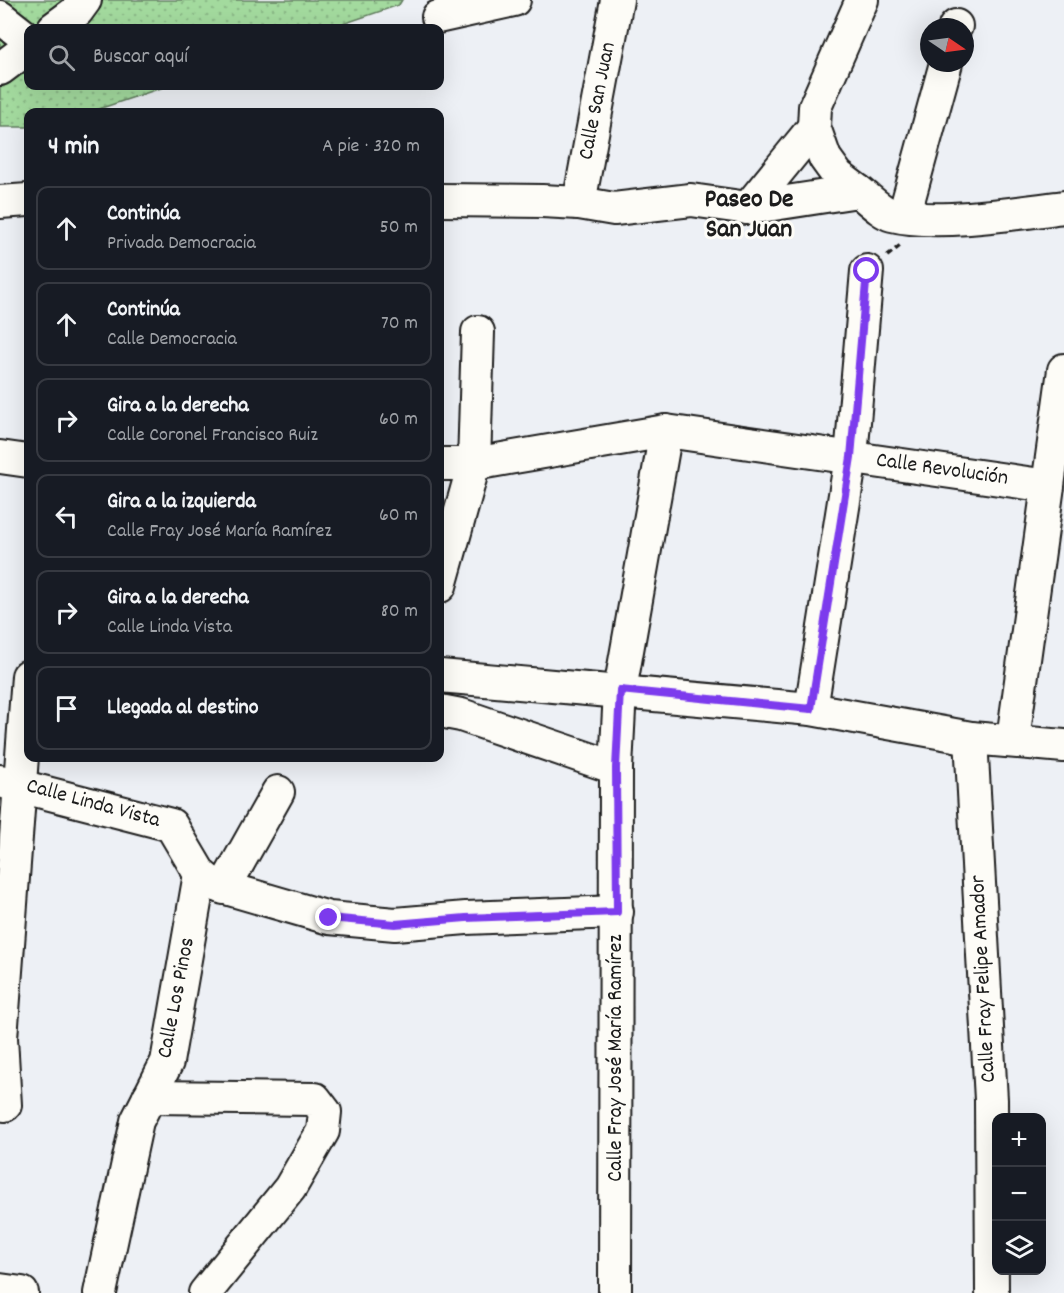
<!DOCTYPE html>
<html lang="es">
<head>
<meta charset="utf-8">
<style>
	body { margin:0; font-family:Dekko,sans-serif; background:#20242c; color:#f1f3f6 }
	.controls { position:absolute; right:18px; bottom:18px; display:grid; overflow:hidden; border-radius:12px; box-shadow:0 6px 24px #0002 }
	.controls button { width:54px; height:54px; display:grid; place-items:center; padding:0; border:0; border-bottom:2px solid #363941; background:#171b24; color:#f1f3f6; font:30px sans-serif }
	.compass { position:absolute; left:920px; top:18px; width:54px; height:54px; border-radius:50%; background:#171b24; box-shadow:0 6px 24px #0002; rotate:103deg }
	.stop { position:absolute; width:18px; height:18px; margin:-14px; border:4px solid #7c3aed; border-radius:50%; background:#fff }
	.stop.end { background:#7c3aed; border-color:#fff; box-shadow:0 2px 6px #0008 }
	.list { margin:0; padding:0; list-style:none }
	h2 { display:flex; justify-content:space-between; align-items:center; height:78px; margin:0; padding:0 24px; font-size:26px }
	h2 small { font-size:20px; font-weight:400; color:#9ea1a6 }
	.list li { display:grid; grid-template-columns:39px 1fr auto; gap:18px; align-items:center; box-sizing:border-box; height:84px; margin:0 12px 12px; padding:0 12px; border:2px solid #363941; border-radius:12px }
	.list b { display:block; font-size:22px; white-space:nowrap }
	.list p { margin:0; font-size:20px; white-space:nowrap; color:#9ea1a6 }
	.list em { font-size:20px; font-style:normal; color:#9ea1a6 }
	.icon { flex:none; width:33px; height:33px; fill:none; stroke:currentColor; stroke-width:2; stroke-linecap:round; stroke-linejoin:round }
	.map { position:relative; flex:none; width:1064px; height:1293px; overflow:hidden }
	.search { position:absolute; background:#171b24; box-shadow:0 6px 24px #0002; left:24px; top:24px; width:420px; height:66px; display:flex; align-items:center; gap:15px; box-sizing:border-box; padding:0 21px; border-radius:12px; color:#9ea1a6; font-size:22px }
	.panel { position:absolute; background:#171b24; box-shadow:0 6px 24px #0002; left:24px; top:108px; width:420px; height:654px; border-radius:12px }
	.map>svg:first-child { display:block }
	.park { fill:url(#park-dots); stroke:#607b5d; stroke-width:1.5 }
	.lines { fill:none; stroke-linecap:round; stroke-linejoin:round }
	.minor-casing { stroke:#1c1c1c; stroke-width:36 }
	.path { stroke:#1c1c1c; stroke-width:4; stroke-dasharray:6 4.5; stroke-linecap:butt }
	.minor { stroke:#fdfcf7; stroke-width:32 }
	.route { stroke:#7c3aed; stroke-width:8 }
	.labels { text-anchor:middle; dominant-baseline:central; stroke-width:6; stroke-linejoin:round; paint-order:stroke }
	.street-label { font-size:22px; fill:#1c1c1c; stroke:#fdfcf7 }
	.quarter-label { font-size:26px; font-weight:bold; fill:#1c1c1c; stroke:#fdfcf7 }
</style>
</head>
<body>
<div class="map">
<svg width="1064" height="1293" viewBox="0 0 1064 1293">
	<defs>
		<pattern id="park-dots" width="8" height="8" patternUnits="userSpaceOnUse" patternTransform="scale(1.5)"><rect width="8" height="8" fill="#a3da9e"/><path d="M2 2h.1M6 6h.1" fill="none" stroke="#8cba88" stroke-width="1.8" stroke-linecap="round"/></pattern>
	</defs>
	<rect width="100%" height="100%" fill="#edf0f5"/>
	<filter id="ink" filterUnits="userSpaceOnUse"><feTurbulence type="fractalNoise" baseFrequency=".0167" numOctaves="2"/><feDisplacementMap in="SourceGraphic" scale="12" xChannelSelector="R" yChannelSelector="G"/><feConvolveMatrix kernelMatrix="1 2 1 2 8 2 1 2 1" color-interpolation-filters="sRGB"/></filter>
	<g filter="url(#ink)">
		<polygon class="park" points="0,0 402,0 399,5 331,28 28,28 28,86 167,86 90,112 28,112 28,127 0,127"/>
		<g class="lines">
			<g class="minor-casing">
				<g id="minor">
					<polyline points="0,17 28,39"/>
					<polyline points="438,17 514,0"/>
					<polyline points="955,27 956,26"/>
					<polyline points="54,28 77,11 85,0"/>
					<polyline points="0,69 28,48"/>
					<polyline points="858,191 838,176 825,158 814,127 815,107 862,0"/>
					<path d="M 440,200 L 542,201 L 579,203 L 614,209 L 691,200 L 748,208 L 858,191 C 868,198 881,212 892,215 C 935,226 1019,213 1064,207"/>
					<polyline points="0,202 28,200"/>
					<polyline points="579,203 617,0"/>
					<polyline points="748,208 814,127"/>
					<polyline points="904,216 946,63"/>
					<polyline points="0,457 28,461"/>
					<polyline points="440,464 474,464 666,431 1048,486"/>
					<polyline points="440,586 474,464 478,332"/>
					<polyline points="440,676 811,709 971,738 1064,746"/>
					<polyline points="811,709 851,457 867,271"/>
					<polyline points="440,711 461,715 616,768"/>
					<polyline points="971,738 991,1100 992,1293"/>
					<polyline points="1013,739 1064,370"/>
					<polyline points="0,781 171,825 200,874 212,884 329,918 395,924 466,918 617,912"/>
					<polyline points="224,888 278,792"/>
					<polyline points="149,1097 315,1099 325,1112 323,1131 290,1188 205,1293"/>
					<polyline points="5,1105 1,1038 28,676"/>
					<polyline points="0,1290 22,1293"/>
					<polyline points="100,1293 137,1121 167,1062 200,874"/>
					<polyline points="615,1293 616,768 620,690 666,431"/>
				</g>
			</g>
			<polyline class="path" points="887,256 902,244"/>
			<use href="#minor" class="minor"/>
		</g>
	</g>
	<g class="lines" filter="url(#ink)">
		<polyline class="route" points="329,918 395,924 466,918 617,912 616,768 620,690 811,709 851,457 867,271"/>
	</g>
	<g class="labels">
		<g class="street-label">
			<text transform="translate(598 101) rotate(-79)">Calle San Juan</text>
			<text transform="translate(942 470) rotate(8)">Calle Revolución</text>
			<text transform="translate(93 804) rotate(15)">Calle Linda Vista</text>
			<text transform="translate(984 979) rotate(-93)">Calle Fray Felipe Amador</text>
			<text transform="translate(177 998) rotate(-79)">Calle Los Pinos</text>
			<text transform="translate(616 1058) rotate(-90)">Calle Fray José María Ramírez</text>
		</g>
		<g class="quarter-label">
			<text x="749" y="200">Paseo De<tspan x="749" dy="30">San Juan</tspan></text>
		</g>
	</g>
</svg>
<div class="controls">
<button>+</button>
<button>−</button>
<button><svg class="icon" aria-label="layers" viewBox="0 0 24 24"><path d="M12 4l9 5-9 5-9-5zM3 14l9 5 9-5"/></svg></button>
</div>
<svg class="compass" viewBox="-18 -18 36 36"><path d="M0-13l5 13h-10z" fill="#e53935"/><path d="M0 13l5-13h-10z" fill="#9ea1a6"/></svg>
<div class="stop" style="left:867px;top:271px"></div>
<div class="stop end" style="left:329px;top:918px"></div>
<div class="search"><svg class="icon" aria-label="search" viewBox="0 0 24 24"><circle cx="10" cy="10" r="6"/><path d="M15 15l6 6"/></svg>Buscar aquí</div>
<section class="panel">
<h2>4 min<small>A pie · 320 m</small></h2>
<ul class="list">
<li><svg class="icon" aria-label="ahead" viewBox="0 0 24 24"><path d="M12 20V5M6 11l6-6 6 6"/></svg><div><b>Continúa</b><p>Privada Democracia</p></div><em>50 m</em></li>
<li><svg class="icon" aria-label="ahead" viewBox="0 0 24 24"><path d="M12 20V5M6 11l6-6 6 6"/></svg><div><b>Continúa</b><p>Calle Democracia</p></div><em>70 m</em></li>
<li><svg class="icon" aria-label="right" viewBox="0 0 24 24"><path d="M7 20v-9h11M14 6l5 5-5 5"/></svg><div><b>Gira a la derecha</b><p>Calle Coronel Francisco Ruiz</p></div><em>60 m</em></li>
<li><svg class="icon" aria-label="left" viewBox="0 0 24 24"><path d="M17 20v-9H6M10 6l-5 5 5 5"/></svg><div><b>Gira a la izquierda</b><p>Calle Fray José María Ramírez</p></div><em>60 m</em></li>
<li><svg class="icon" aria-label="right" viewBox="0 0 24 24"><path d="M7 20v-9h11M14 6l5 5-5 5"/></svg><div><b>Gira a la derecha</b><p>Calle Linda Vista</p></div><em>80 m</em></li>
<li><svg class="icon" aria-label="arrive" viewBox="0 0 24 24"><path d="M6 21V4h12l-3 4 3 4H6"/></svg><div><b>Llegada al destino</b></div></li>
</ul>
</section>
</div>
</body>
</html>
